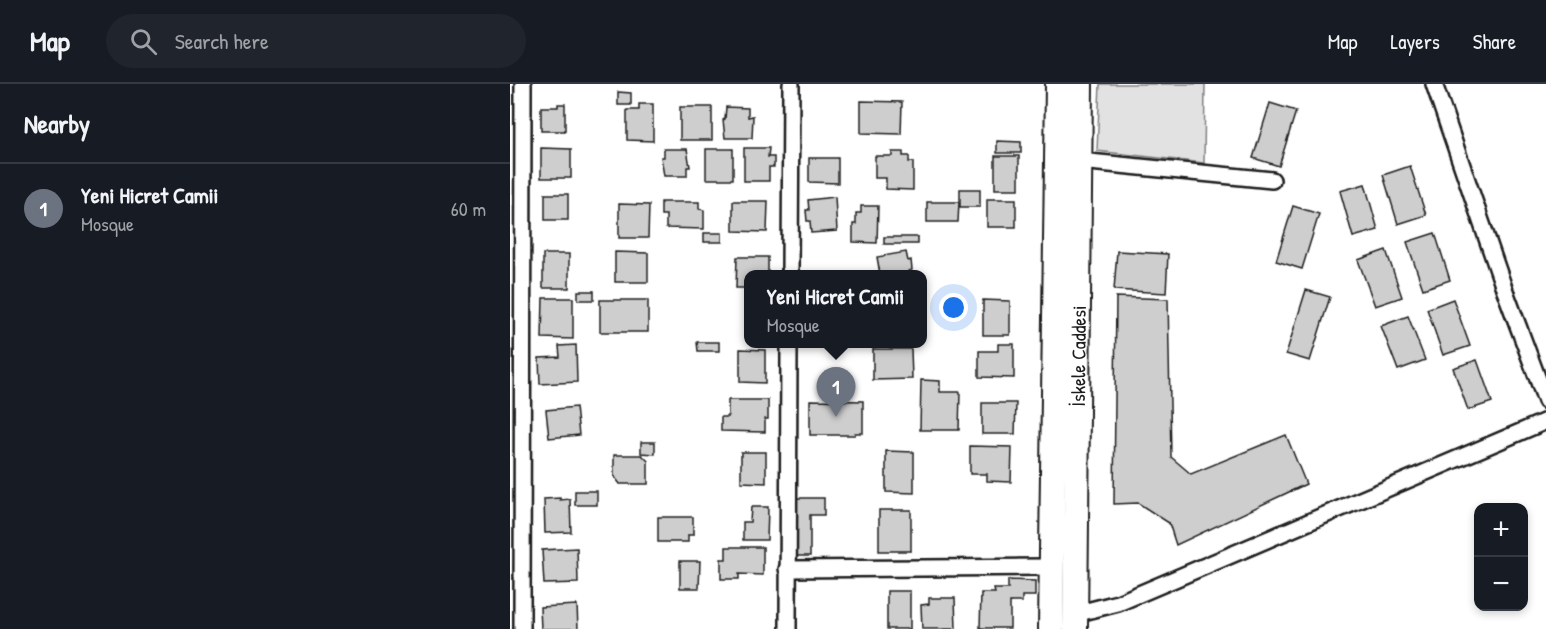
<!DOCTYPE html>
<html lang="en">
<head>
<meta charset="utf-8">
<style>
	body { margin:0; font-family:"Patrick Hand",sans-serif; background:#20242c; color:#f1f3f6 }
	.controls { position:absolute; right:18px; bottom:18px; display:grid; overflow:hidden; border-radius:12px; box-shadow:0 3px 9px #0003 }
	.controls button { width:54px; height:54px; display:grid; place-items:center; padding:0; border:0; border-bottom:2px solid #363941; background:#171b24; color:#f1f3f6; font:30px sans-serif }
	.you { position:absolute; left:444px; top:224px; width:21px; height:21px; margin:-15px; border:4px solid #fff; border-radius:50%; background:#1a73e8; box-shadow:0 0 0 9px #1a73e833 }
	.badge { display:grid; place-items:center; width:39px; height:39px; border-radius:50%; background:#d93025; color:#fff; font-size:20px; font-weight:700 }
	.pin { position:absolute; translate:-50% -50px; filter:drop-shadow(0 2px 3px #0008) }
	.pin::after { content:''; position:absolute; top:32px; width:21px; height:18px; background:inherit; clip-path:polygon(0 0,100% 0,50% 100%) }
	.popup { position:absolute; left:234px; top:186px; width:183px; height:78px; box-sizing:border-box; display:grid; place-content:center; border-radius:12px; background:#171b24; filter:drop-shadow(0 2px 4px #0005); font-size:20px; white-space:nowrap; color:#9ea1a6 }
	.popup b { font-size:22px; color:#f1f3f6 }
	.popup::after { content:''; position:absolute; left:50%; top:100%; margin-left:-12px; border:12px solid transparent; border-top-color:#171b24 }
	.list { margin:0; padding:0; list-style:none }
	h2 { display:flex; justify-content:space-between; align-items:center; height:78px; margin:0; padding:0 24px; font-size:26px }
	h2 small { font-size:20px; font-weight:400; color:#9ea1a6 }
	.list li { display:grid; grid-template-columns:39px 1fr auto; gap:18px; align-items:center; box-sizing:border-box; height:90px; padding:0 24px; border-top:2px solid #363941 }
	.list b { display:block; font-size:22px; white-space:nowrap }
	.list p { margin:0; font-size:20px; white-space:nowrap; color:#9ea1a6 }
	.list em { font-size:20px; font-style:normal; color:#9ea1a6 }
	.icon { flex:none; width:33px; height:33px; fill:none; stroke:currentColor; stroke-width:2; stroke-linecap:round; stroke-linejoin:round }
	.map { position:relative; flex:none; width:1036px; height:545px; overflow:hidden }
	header { display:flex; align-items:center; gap:36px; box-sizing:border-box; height:84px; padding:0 30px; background:#171b24; border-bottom:2px solid #363941 }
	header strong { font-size:28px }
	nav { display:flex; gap:33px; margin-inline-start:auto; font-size:21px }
	.search { width:420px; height:54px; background:#20242c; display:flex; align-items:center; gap:15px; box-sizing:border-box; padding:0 21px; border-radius:33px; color:#9ea1a6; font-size:22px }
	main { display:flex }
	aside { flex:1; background:#171b24 }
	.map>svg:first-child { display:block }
	.green { fill:#e2e2e2; stroke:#7f7f7f; stroke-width:1.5 }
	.building { fill:#cecece; stroke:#1c1c1c; stroke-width:1.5 }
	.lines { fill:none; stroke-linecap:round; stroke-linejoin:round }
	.minor-casing { stroke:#1c1c1c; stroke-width:20 }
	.primary-casing { stroke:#1c1c1c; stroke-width:28 }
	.minor { stroke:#fff; stroke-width:15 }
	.primary { stroke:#fff; stroke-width:24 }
	.labels { text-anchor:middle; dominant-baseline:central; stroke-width:6; stroke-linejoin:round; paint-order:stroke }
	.street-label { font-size:20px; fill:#1c1c1c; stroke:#fff }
</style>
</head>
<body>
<header>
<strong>Map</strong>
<div class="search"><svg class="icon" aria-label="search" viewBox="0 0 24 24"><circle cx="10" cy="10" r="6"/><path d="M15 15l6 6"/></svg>Search here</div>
<nav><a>Map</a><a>Layers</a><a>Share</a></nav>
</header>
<main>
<aside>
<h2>Nearby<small></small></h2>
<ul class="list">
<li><span class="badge" style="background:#6b7280">1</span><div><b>Yeni Hicret Camii</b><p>Mosque</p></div><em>60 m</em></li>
</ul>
</aside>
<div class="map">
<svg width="1036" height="545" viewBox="0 0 1036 545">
	<rect width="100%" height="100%" fill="#fff"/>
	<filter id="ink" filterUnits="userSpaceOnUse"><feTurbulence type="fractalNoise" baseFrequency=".0167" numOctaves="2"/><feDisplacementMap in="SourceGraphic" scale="12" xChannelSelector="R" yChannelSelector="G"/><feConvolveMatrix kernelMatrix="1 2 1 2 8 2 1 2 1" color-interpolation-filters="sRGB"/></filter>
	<g filter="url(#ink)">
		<polygon class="green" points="590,0 695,0 694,79 587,67"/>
		<g class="building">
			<polygon points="108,8 121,9 121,21 108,21"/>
			<polygon points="351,17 392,18 391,50 351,49"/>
			<polygon points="760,19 786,27 769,82 743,74"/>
			<polygon points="48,20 55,20 55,47 31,47 31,23 48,23"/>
			<polygon points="129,20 143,20 143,57 117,56 117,26 129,26"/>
			<rect x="170" y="23" width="32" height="33"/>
			<polygon points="216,23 238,24 238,33 243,32 242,54 215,54 213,36 215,35"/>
			<polygon points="487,57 511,58 511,69 487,69"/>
			<polygon points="31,64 61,65 61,94 31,94"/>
			<polygon points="234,64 259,64 258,73 264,73 264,83 259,83 259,97 234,97"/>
			<polygon points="154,65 177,65 180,83 177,83 177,92 154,92 151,73 154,73"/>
			<rect x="196" y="65" width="27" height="30"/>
			<polygon points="382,68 393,68 393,72 399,72 399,78 403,78 403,106 376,105 376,94 365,94 365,72 382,72"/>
			<rect x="485" y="72" width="24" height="33"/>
			<polygon points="299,74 328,74 328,99 299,98"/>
			<polygon points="900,82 916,131 888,140 873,91"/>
			<polygon points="855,100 868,146 843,153 830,107"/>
			<rect x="450" y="105" width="20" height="18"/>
			<rect x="35" y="110" width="23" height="26"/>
			<polygon points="325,113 327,147 301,149 300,137 297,137 296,126 299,126 298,116"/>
			<rect x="477" y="115" width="29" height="28"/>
			<polygon points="223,117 258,117 257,148 223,147"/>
			<polygon points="151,118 189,118 189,125 194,126 194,145 156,144 156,131 151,131"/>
			<polygon points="417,118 449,118 448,138 417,138"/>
			<polygon points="109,120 139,121 138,154 109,154"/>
			<polygon points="351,122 368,122 367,159 343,158 343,140 346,140 346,129 351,129"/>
			<polygon points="783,122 809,130 792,185 766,177"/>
			<rect x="194" y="149" width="18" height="9"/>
			<polygon points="925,149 940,196 913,205 897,158"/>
			<rect x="374" y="153" width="34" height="7"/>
			<polygon points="876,166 892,213 865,222 848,176"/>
			<polygon points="607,167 658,170 656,209 604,206"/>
			<polygon points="105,168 138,169 138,198 105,198"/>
			<polygon points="396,168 398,177 401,176 402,186 399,187 400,190 370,190 367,173"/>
			<rect x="33" y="170" width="26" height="34"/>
			<polygon points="227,173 258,173 258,190 239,190 239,204 226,204"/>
			<polygon points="796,206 820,213 800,277 776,270"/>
			<rect x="68" y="207" width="16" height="9"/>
			<polygon points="606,213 658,215 661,373 681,390 776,351 796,400 666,461 659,439 628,419 604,420"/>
			<polygon points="33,214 63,214 63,255 32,254"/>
			<polygon points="943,215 960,262 933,271 917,225"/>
			<rect x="90" y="216" width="48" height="32"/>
			<polygon points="473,216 500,217 500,251 473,251"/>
			<polygon points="898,232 915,276 888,286 871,242"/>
			<polygon points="187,258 209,258 209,267 188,267"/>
			<polygon points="488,260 504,260 504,294 469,293 469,267 488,267"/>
			<polygon points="66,261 67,298 30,300 29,274 50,273 49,262"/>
			<polygon points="230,265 255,266 255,299 230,298"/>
			<polygon points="363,265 401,265 402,295 363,296"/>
			<polygon points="967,276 982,318 958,326 943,284"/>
			<polygon points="411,296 430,297 430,308 450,308 449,346 410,346"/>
			<polygon points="218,316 258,316 258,335 255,335 255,348 211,347 211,333 218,333"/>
			<polygon points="300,316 353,317 353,349 345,349 345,351 300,351"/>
			<polygon points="472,319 506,319 505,350 472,350"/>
			<polygon points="66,323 69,351 39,354 36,326"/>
			<polygon points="131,358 145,358 145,370 131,369"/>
			<polygon points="460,362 502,363 501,398 477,397 477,390 460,390"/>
			<polygon points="376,367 404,368 404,409 376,408"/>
			<polygon points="231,368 256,368 256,399 231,398"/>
			<polygon points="104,371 132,371 138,377 138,400 110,400 104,392"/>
			<rect x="65" y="407" width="22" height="14"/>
			<polygon points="50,414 50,416 60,415 61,448 35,449 34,415"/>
			<polygon points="285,414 314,414 314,431 300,431 300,472 285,472"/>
			<polygon points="241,423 258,423 257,456 233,456 233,438 240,438"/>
			<rect x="369" y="426" width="32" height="41"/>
			<polygon points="148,433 183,433 183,451 178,451 178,458 148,458"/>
			<polygon points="216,463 253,463 253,491 229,490 229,495 211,495 211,475 216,475"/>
			<polygon points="67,464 68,499 34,500 32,466"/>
			<polygon points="170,477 190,477 189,504 170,504"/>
			<polygon points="498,496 525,497 525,512 512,512 512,518 500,518 500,544 470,544 471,509 485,509 484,505 498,505"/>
			<rect x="377" y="507" width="23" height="38"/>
			<polygon points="419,514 445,514 446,545 412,545 411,521 419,520"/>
			<polygon points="67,521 68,545 31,545 30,523"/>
		</g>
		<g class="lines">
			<g class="minor-casing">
				<g id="minor">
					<polyline points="924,0 995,207 1036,317"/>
					<polyline points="569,77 762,96"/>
					<polyline points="280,190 281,0"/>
					<polyline points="277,485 542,483"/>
					<polyline points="565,530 608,519 1036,337"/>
					<polyline points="12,545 13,0"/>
					<polyline points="278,545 279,260"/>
				</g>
			</g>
			<g class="primary-casing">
				<g id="primary">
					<polyline points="541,545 548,0"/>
					<path id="s1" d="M 565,545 L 570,0"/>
				</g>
			</g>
			<use href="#minor" class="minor"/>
			<use href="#primary" class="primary"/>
		</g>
	</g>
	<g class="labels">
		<g class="street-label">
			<text stroke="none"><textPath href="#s1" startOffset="273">İskele Caddesi</textPath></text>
		</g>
	</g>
</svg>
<div class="controls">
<button>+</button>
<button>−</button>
</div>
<div class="you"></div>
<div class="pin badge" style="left:326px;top:333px;background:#6b7280">1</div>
<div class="popup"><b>Yeni Hicret Camii</b>Mosque</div>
</div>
</main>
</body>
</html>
